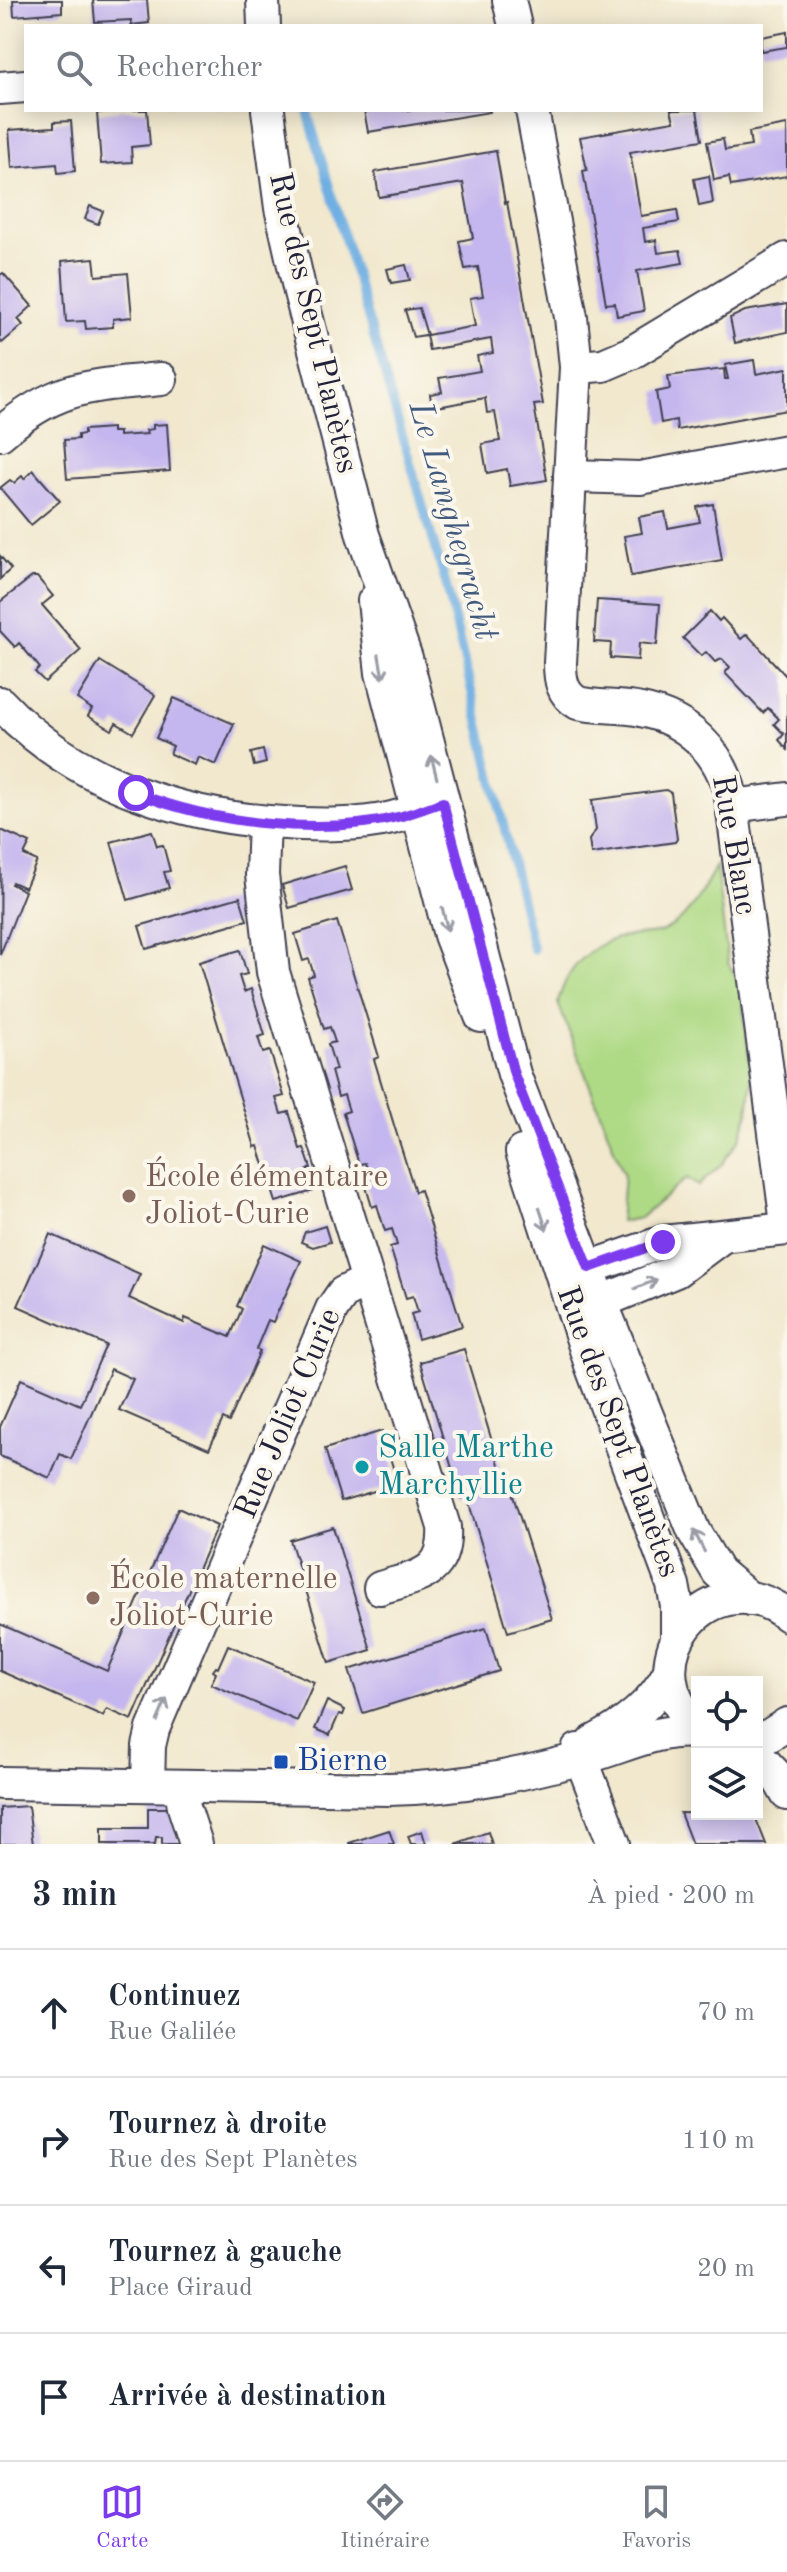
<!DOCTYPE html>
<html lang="fr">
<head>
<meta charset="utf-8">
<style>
	body { margin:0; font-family:"Old Standard TT",serif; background:#f6f6f7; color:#1f2937 }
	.controls { position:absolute; right:24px; bottom:24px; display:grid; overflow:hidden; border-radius:0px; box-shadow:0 4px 20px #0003 }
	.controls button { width:72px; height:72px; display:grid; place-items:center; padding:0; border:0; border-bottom:2px solid #e0e1e3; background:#fff; color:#1f2937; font:40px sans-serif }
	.stop { position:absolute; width:24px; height:24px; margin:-18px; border:6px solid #7c3aed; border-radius:50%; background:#fff }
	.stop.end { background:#7c3aed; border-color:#fff; box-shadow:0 2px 8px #0008 }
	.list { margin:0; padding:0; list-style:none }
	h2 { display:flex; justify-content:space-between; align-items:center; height:104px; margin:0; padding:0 32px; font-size:34px }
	h2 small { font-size:26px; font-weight:400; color:#747a83 }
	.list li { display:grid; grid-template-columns:52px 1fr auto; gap:24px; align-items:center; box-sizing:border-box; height:128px; padding:0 32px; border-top:2px solid #e0e1e3 }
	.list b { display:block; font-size:30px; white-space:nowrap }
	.list p { margin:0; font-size:26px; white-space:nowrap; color:#747a83 }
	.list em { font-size:26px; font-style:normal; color:#747a83 }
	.icon { flex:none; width:44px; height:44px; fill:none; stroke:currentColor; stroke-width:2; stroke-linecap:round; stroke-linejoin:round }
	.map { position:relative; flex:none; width:787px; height:1844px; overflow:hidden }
	.search { position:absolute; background:#fff; box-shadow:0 4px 20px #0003; left:24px; right:24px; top:24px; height:88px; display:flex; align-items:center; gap:20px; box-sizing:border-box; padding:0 28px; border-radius:0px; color:#747a83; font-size:30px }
	.sheet { height:616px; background:#fff }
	nav { display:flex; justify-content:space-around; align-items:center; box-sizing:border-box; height:112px; border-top:2px solid #e0e1e3; background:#fff; font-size:22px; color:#747a83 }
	nav a { display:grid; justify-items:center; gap:4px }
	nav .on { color:#7c3aed }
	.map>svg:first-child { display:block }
	.green { fill:#afda85; stroke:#687e60; stroke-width:2 }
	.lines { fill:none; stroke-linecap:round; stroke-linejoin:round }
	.stream { stroke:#6fafe2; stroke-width:9 }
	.building { fill:#c4b6ee }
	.minor-casing { stroke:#414051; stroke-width:36 }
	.minor { stroke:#fff; stroke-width:32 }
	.oneway { stroke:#9c9ca7 }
	.route { stroke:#7c3aed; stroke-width:10 }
	.education-dot { fill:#8d6e63; stroke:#fbf7ec; stroke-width:3 }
	.culture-dot { fill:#0f9aa8; stroke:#fbf7ec; stroke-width:3 }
	.transit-dot { fill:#1a4fb4; stroke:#fbf7ec; stroke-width:3 }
	.labels { text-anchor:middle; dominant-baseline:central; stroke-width:8; stroke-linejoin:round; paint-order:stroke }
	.street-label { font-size:32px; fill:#22223b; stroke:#fbf7ec }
	.education-label { font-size:32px; fill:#785e54; stroke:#fbf7ec; text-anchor:start }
	.culture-label { font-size:32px; fill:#0d838f; stroke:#fbf7ec; text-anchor:start }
	.transit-label { font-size:32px; fill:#164399; stroke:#fbf7ec; text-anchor:start }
	.water-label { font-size:34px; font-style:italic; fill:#415a7e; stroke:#fbf7ec }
</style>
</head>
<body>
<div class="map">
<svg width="787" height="1844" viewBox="0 0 787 1844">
	<rect width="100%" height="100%" fill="#fbf7ec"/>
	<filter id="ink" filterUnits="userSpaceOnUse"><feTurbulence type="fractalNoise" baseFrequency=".0125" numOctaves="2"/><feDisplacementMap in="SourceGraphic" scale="16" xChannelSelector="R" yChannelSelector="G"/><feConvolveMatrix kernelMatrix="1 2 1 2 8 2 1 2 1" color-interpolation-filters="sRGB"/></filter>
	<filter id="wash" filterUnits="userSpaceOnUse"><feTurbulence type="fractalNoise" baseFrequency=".006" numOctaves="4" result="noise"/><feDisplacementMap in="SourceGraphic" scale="32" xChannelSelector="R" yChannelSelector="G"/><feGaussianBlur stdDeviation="1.8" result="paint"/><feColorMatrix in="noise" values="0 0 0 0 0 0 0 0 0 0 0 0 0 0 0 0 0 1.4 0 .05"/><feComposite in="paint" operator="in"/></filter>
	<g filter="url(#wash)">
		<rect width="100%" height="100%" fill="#f1e8ce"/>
		<path class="green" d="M 716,866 L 728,963 L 740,983 L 752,1078 L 748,1114 L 740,1139 L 721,1165 L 698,1186 L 687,1178 L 640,1218 L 620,1222 L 624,1175 L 558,1003 C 566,968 592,940 630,936 C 640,934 651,935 661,932 C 688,922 703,889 716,866 Z"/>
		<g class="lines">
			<polyline class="stream" points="307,110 447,588 533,949"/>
		</g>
		<g id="blocks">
			<g class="building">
				<polygon points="13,0 62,0 62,12 14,16"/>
				<polygon points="93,0 147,0 149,23 131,25 131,20 95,22"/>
				<polygon points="787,32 787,47 761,51 761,37"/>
				<polygon points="122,110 147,110 150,145 131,147 132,162 101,164 97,113"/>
				<polygon points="364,110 490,110 490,112 368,132"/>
				<polygon points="671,110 697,110 702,140 630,152 641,216 677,210 679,222 643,228 645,242 656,240 658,253 680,250 683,263 637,271 644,311 617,316 615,303 606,304 583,171 587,170 580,137 674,121"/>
				<polygon points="71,121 75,171 58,173 57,164 12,168 9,130 54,127 54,122"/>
				<polygon points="787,125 787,176 731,186 729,177 714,180 707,142 723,139 725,150 751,146 749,132"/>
				<polygon points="496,151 505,203 507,202 543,404 534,405 547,480 510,486 507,469 487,473 482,444 500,441 495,412 487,413 485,398 432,408 430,394 442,392 439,378 480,371 477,356 493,353 491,339 429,350 426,335 413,337 405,310 419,308 427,335 475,326 470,298 483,296 478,267 465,269 459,241 473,238 463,183 379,197 375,172"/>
				<polygon points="709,176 713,203 699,206 694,179"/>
				<polygon points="90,206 103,211 98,224 85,219"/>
				<polygon points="94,258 96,276 128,273 132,317 113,319 113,327 86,329 85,321 66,322 62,261"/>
				<polygon points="406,265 410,280 391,283 387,269"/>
				<polygon points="3,273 32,306 18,319 23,325 2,343 0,340 0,275"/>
				<polygon points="787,304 787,332 735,343 730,318 745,311"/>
				<polygon points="754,360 756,374 787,368 787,410 677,430 676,420 661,423 656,392 670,389 668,376 724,369 725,379 728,379 725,365"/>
				<polygon points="167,424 170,471 67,479 64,440 78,439 78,435 84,434 84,430 112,428 112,432 119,432 119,436 147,434 146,430 153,429 153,425"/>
				<polygon points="33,470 60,501 31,525 0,488 10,480 14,483 22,476 24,479"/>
				<polygon points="713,504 722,560 631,576 624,536 642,533 639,517 665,512 668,528 700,522 697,507"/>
				<polygon points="0,556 11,569 0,579"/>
				<polygon points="32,577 37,577 53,596 42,605 81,650 45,682 35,672 40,668 30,656 19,643 15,647 0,631 0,602"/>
				<polygon points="597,600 660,604 657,645 639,643 638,660 610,658 611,643 594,642"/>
				<polygon points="710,611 719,621 722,618 741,639 747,634 787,677 787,749 779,740 784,734 774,724 779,719 768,708 763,713 725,673 730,667 722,659 715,662 706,652 701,656 683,638"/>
				<polygon points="100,661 155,695 133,733 116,723 112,730 88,716 92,709 77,699"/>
				<polygon points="174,698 234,724 216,765 198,757 195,765 170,754 173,746 156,738"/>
				<polygon points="263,750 266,763 254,766 251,753"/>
				<polygon points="666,790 671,793 677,839 675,842 591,854 589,840 596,830 592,800"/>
				<polygon points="1,830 30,843 24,855 37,861 25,888 12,882 11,884 25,891 0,955"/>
				<polygon points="152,831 157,846 163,845 170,871 164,872 169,888 128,900 111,842"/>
				<polygon points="345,866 352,890 289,908 282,885"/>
				<polygon points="240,897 247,920 146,949 139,926"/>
				<polygon points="337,921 379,1057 374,1059 394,1125 415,1192 420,1190 462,1326 418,1339 411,1314 418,1312 413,1296 406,1298 390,1247 397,1245 392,1229 385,1231 377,1205 372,1207 364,1180 370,1178 368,1170 365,1163 359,1164 343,1113 349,1111 344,1095 338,1097 331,1071 336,1070 328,1044 335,1042 330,1027 324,1029 308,977 314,975 309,959 303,961 295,934"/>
				<polygon points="240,950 247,974 239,976 244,992 251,989 265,1035 258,1037 263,1053 270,1051 284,1096 276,1098 281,1114 289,1112 300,1149 304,1148 311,1168 307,1170 313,1191 276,1202 258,1146 255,1147 199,962"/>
				<polygon points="325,1226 330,1242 313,1247 301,1242 305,1232"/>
				<polygon points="50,1234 140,1274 129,1298 184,1323 185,1318 230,1337 242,1309 237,1306 264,1244 301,1261 273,1322 268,1320 256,1349 260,1351 229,1422 223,1419 209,1449 119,1410 133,1379 111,1369 71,1459 60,1454 50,1478 0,1456 0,1427 21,1379 80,1405 106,1345 18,1306"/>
				<polygon points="464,1349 505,1484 509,1483 552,1619 508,1632 467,1497 461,1498 420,1362"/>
				<polygon points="382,1431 398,1484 341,1501 325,1449"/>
				<polygon points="178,1508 217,1526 132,1720 107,1709 103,1716 0,1671 0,1624 107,1671"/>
				<polygon points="333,1527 371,1650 329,1663 290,1540"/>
				<polygon points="486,1628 499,1671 363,1713 349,1670"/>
				<polygon points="228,1645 314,1682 297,1721 211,1684 216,1673 213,1671 216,1667 218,1668"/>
				<polygon points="327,1701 345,1710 343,1715 339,1714 330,1735 315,1729"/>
				<polygon points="28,1806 33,1844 0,1844 0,1808"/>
				<polygon points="148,1808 169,1808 180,1844 162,1844 162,1837 156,1837 155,1844 102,1844 102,1828 148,1828"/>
				<polygon points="680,1813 751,1814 756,1819 766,1844 692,1844"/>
				<polygon points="389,1830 394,1844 349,1844 349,1843"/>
				<polygon points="422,1831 426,1844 411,1844 408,1836"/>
				<polygon points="488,1832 492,1844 455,1844"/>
			</g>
		</g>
	</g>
	<g filter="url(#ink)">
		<use href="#blocks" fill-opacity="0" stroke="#414051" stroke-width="2"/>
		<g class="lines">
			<g class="minor-casing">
				<g id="minor">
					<polyline points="263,0 264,26"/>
					<polyline points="509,0 515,26"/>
					<polyline points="0,88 26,86"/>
					<polyline points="268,110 281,208 300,292 363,535 406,658 514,1074 601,1302 694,1532 718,1572 750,1599"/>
					<path d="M 532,110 L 571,317 L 576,367 L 560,663 C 560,680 562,694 578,703 C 598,708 620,705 641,710 C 687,719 721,751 731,797 L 787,1224"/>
					<polyline points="576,367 603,365 631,353 787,259"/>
					<path d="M 0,434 C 57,385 89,386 161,379"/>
					<polyline points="570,476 640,478 787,451"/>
					<polyline points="374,601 382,673 450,935 481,1016"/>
					<path d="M 0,703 C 77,786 190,820 300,824 C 334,825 370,825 403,815 C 415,812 427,807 438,804"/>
					<polyline points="732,806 787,799"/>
					<path d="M 264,822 L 262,875 L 273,972 L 444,1527 C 447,1575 418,1576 380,1588"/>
					<polyline points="522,1152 591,1365 673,1585 677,1606 677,1637"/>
					<polyline points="568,1275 663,1242 787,1229"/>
					<polyline points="584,1309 676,1271 723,1236"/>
					<path d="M 697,1726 C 625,1662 713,1556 787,1615"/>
					<polyline points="757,1739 770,1735 787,1724"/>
					<path d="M 593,1742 C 626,1725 653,1704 670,1671"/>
					<polyline points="578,1750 614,1844"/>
					<polyline points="757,1755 776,1775 787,1794"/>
					<path d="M 0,1783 L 389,1789 C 460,1788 521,1775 590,1756 C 626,1746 659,1728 697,1732"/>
					<polyline points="148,1785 149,1746 153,1729 332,1309 343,1293 367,1281"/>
					<polyline points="181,1786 184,1807 196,1844"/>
				</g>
			</g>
			<use href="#minor" class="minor"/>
		</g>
		<defs><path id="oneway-shaft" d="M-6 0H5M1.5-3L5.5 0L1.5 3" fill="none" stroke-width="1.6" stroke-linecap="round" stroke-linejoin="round" transform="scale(2)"/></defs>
		<g class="oneway">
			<use href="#oneway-shaft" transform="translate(381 667) rotate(80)"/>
			<use href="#oneway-shaft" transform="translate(434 767) rotate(-104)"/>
			<use href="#oneway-shaft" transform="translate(445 919) rotate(76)"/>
			<use href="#oneway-shaft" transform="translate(543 1219) rotate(72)"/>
			<use href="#oneway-shaft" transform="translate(646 1284) rotate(-22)"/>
			<use href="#oneway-shaft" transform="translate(699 1541) rotate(-117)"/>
			<use href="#oneway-shaft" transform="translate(162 1710) rotate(-67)"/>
		</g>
	</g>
	<g class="lines" filter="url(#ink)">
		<path class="route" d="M 136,793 C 213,823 320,837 402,816 C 416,812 429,807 443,802 L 514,1074 L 589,1268 L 663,1242"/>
	</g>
	<g class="education-dot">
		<circle cx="129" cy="1196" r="8"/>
		<circle cx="93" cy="1598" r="8"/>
	</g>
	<circle class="culture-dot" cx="362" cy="1467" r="8"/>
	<rect class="transit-dot" x="273" y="1754" width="16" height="16" rx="4"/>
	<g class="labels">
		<g class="street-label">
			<text transform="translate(312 323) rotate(77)">Rue des Sept Planètes</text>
			<text transform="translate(733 845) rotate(80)">Rue Blanc</text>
			<text transform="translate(289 1414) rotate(-67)">Rue Joliot Curie</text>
			<text transform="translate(617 1432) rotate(70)">Rue des Sept Planètes</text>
		</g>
		<g class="education-label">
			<text x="145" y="1178">École élémentaire<tspan x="145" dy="37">Joliot-Curie</tspan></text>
			<text x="109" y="1580">École maternelle<tspan x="109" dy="37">Joliot-Curie</tspan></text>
		</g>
		<g class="culture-label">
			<text x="378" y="1449">Salle Marthe<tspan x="378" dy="37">Marchyllie</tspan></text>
		</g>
		<g class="transit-label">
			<text x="297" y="1762">Bierne</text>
		</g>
		<g class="water-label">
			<text transform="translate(452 521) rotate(74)">Le Langhegracht</text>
		</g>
	</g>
</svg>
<div class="controls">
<button><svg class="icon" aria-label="locate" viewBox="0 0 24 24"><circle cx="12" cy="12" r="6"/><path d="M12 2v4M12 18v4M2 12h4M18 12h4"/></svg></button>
<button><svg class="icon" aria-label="layers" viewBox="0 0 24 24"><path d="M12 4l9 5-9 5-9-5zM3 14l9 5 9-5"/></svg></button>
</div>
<div class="stop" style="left:136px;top:793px"></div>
<div class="stop end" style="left:663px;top:1242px"></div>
<div class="search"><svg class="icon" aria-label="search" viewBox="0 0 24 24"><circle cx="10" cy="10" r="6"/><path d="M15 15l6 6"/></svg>Rechercher</div>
</div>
<section class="sheet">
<h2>3 min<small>À pied · 200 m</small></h2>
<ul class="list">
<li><svg class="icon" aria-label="ahead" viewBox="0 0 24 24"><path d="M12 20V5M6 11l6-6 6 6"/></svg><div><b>Continuez</b><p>Rue Galilée</p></div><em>70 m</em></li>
<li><svg class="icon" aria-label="right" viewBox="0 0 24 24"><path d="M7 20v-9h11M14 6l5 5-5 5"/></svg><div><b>Tournez à droite</b><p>Rue des Sept Planètes</p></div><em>110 m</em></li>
<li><svg class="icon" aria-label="left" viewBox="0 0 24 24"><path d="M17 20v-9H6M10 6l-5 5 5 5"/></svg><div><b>Tournez à gauche</b><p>Place Giraud</p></div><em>20 m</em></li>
<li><svg class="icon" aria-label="arrive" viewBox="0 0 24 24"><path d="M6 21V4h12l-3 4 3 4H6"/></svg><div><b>Arrivée à destination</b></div></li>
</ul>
</section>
<nav>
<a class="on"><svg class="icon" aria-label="map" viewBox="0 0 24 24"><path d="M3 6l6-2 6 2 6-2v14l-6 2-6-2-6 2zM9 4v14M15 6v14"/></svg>Carte</a>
<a><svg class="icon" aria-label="directions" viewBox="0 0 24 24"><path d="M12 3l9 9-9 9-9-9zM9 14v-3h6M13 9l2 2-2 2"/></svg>Itinéraire</a>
<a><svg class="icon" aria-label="saved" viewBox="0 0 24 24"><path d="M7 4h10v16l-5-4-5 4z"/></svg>Favoris</a>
</nav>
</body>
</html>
